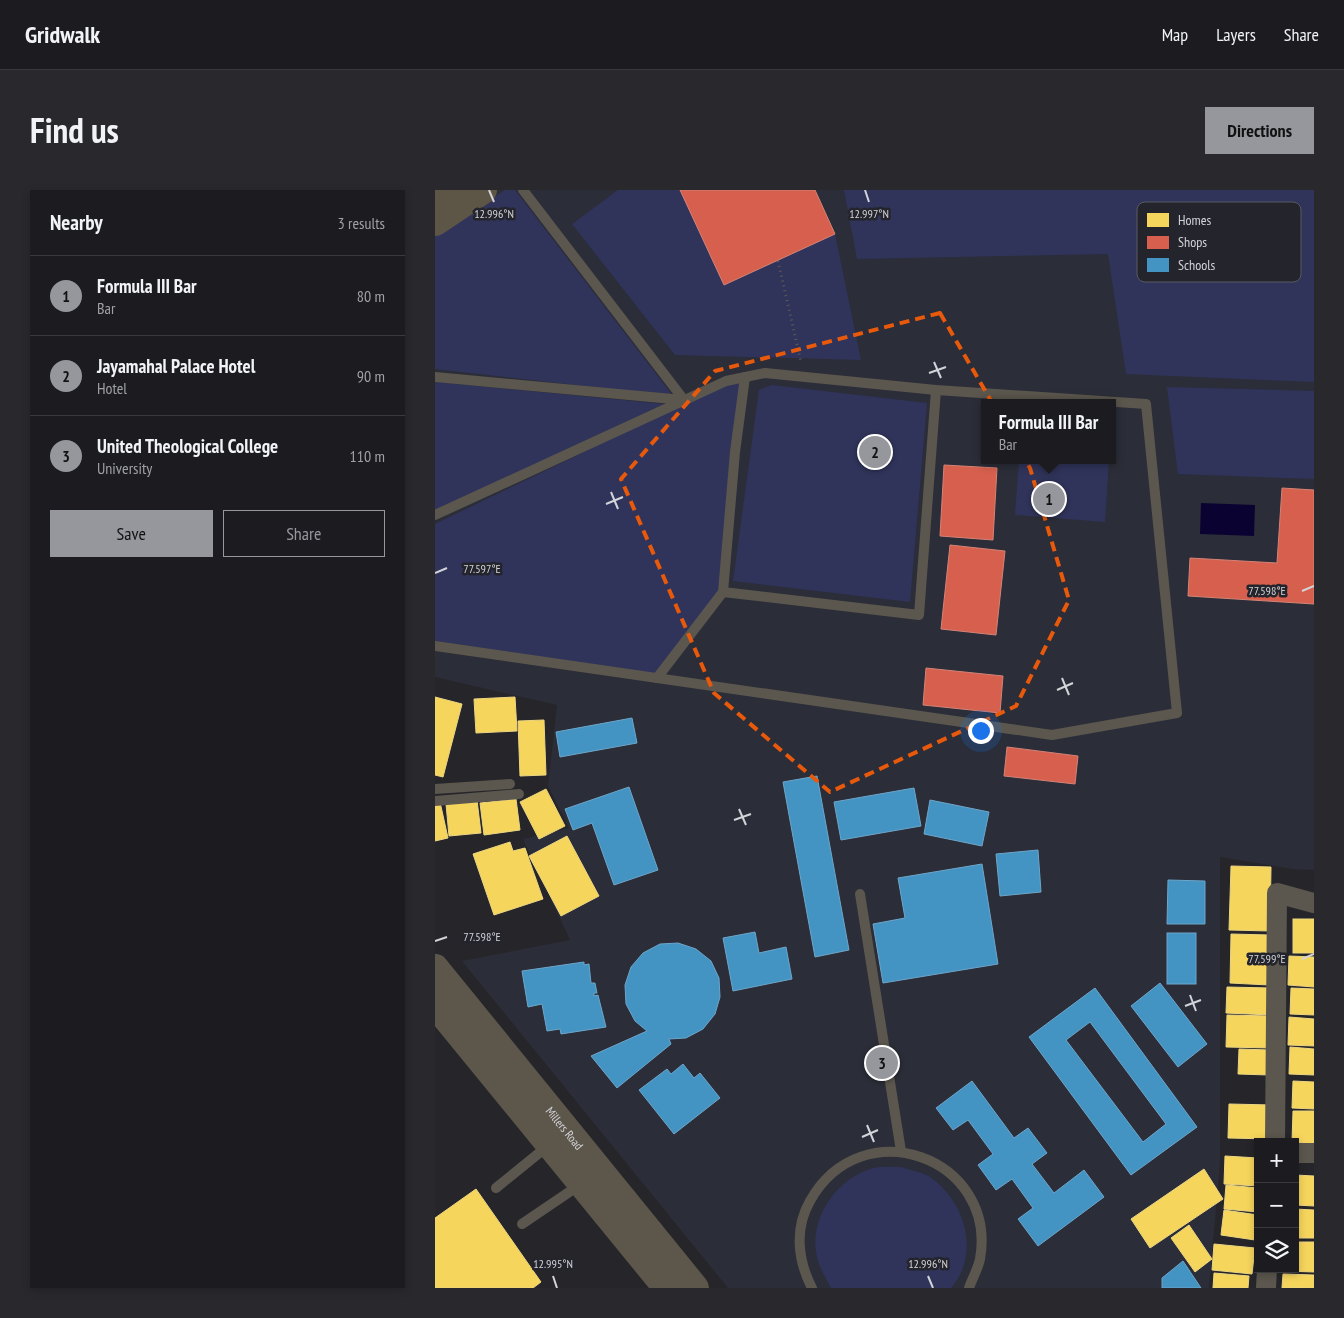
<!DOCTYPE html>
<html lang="en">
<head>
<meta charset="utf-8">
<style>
	body { margin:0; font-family:"PT Sans Narrow",sans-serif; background:#29292d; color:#f1f3f6 }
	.controls { position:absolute; right:15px; bottom:15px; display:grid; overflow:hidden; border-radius:0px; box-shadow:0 2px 8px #0003 }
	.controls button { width:45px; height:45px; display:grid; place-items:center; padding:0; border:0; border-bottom:1px solid #3a3a3e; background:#1c1c20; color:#f1f3f6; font:25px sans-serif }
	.you { position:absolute; left:545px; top:540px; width:18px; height:18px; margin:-12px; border:4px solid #fff; border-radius:50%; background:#1a73e8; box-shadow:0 0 0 8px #1a73e833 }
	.badge { display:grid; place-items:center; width:32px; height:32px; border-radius:50%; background:#96979c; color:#111; font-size:16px; font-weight:700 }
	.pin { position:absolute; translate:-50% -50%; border:2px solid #fff; box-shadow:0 1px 5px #0006 }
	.popup { position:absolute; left:546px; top:209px; width:135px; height:65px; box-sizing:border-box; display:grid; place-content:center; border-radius:0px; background:#1c1c20; filter:drop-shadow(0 1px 4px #0005); font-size:16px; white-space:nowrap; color:#a0a1a5 }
	.popup b { font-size:19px; color:#f1f3f6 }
	.popup::after { content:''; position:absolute; left:50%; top:100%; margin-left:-10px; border:10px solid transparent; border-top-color:#1c1c20 }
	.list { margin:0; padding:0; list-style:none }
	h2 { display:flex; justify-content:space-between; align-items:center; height:65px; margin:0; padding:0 20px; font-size:21px }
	h2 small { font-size:16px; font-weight:400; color:#a0a1a5 }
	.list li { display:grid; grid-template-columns:32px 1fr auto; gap:15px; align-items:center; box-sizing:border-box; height:80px; padding:0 20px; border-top:1px solid #3a3a3e }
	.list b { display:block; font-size:19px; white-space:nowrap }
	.list p { margin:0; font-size:16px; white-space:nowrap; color:#a0a1a5 }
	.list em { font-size:16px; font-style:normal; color:#a0a1a5 }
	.actions { display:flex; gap:10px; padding:15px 20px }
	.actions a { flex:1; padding:11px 0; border:1px solid #96979c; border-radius:0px; text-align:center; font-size:18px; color:#96979c }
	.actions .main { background:#96979c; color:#111 }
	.icon { flex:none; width:28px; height:28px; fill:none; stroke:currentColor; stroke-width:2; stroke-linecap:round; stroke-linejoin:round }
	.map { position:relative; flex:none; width:879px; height:1098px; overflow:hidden; border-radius:0px }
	header { display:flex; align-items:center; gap:30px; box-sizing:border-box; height:70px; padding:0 25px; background:#1c1c20; border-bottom:1px solid #3a3a3e }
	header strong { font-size:24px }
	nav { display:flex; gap:28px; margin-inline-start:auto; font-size:18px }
	.intro { display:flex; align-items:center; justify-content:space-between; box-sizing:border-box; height:120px; padding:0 30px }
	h1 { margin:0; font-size:35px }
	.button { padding:12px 22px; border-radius:0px; background:#96979c; color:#111; font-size:18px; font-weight:700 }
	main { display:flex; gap:30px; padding:0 30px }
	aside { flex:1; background:#1c1c20; border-radius:0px; box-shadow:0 2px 8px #0003 }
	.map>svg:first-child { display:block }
	.built { fill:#2b2d38; fill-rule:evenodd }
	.green { fill:#30345a }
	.water { fill:#0a0332 }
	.homes { fill:#f6d55c; stroke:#ecd582 }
	.shops { fill:#d6604d; stroke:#d58377 }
	.schools { fill:#4393c3; stroke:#6ea6ca; fill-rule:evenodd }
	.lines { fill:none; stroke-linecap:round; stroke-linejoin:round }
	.path { stroke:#5c5956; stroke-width:3; stroke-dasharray:1 4; stroke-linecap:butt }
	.lane { stroke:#5b574e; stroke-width:10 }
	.street { stroke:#5b574e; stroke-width:20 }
	.secondary { stroke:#5d574b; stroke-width:28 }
	.primary { stroke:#5d5646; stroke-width:28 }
	.marked { fill:none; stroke:#e8590c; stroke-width:4; stroke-dasharray:10 6; stroke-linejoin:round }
	.ticks { fill:none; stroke:#d3d4d9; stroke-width:2 }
	.labels { text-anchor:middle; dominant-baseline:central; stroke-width:5; stroke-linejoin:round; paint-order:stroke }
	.street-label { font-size:12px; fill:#d3d4d9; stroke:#24252c }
	.key { fill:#24252c; stroke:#595a60; stroke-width:1 }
	.key-label { font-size:14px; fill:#d3d4d9 }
	.ticks-label { font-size:12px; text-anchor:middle; fill:#d3d4d9; stroke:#24252c; stroke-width:5; stroke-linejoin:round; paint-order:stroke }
</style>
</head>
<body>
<header>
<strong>Gridwalk</strong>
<nav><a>Map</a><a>Layers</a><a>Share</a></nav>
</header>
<div class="intro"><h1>Find us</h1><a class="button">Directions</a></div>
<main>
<aside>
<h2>Nearby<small>3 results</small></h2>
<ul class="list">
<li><span class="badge">1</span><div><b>Formula III Bar</b><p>Bar</p></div><em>80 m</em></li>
<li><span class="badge">2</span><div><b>Jayamahal Palace Hotel</b><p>Hotel</p></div><em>90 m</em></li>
<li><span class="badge">3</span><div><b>United Theological College</b><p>University</p></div><em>110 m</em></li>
</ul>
<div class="actions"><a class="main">Save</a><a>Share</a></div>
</aside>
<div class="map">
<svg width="879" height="1098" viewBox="0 0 879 1098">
	<rect width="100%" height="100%" fill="#26262a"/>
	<path class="built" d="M 60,0 L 879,0 L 879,680 L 858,679 L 785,667 L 785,974 L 774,1098 L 293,1098 L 27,771 L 135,750 L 88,649 L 134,638 L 113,596 L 122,515 L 0,487 L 0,37 ZM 550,213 L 678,213 L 678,270 L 550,270 Z"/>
	<g class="green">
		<polygon points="70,0 80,0 238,206 0,179 0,43"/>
		<polygon points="183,0 245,0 289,95 400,44 426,170 240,165 137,34"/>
		<polygon points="409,0 879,0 879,192 691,184 673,64 422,69"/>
		<polygon points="308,189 285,401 221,484 0,451 0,334 292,193"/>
		<polygon points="0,192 229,214 0,321"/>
		<polygon points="337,195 492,213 475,412 298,391 324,200"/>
		<polygon points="732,197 879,201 879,289 743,284"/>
		<polygon points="584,270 674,270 670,332 580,325"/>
		<path d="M 466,977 C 475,980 487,982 495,987 C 530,1011 546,1064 516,1098 L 396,1098 C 392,1090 387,1082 384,1074 C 370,1035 398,991 435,979 C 444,976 457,977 466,977 Z"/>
	</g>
	<polygon class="water" points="766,313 820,315 819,346 765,344"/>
	<g class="homes">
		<polygon points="0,507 27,514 8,587 0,585"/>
		<polygon points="80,507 82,541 41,543 39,509"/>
		<polygon points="109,530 111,585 85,586 83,531"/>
		<polygon points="111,599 130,636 104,649 85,612"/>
		<polygon points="81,609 85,640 49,645 45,613"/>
		<polygon points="42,610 46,643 14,646 11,614"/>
		<polygon points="5,612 13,648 0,651 0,613"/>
		<polygon points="132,646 164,706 126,726 94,666"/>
		<polygon points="75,652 78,661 90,658 108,709 59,725 38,664"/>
		<polygon points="796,676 836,677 835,741 794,740"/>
		<rect x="858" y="729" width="21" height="34"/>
		<polygon points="796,744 835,745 834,795 795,793"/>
		<polygon points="854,766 879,767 879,797 853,795"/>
		<polygon points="792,797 836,798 836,825 791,823"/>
		<polygon points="856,798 879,799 879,825 855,824"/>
		<polygon points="792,825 836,826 835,858 791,857"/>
		<polygon points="854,827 879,829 879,856 853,855"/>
		<polygon points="855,857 879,859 879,885 854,884"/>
		<polygon points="804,859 834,860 834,885 803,884"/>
		<polygon points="858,891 879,892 879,919 857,918"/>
		<polygon points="794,914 837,915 836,949 793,948"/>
		<polygon points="858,921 879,921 879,954 857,952"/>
		<polygon points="790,966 823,968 823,996 789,994"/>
		<polygon points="769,979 788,1009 715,1058 696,1029"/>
		<polygon points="860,985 879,986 879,1016 860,1015"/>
		<polygon points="791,995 823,998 823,1022 789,1019"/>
		<polygon points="41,999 106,1092 98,1098 0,1098 0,1028"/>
		<polygon points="860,1019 879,1020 879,1048 860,1048"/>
		<polygon points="789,1020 823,1025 820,1050 786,1045"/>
		<polygon points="754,1035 777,1069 760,1082 736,1048"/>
		<polygon points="860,1052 879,1052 879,1082 850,1081 850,1079 860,1079"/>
		<polygon points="779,1054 820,1058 817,1084 777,1080"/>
		<polygon points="779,1083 814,1086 813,1098 778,1098"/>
		<polygon points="848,1084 879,1085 879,1098 847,1098"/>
	</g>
	<g class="shops">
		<polygon points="245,0 380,0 400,44 289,95"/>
		<polygon points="509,275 562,278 558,350 505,346"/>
		<polygon points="847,298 879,300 879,414 753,406 755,368 842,373"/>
		<polygon points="515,355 570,361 561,445 506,439"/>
		<polygon points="491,478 568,486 565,523 488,515"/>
		<polygon points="572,557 643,566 640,594 569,586"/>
	</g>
	<g class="schools">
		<polygon points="197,528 202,553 125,567 121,542"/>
		<polygon points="382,586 414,760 380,767 348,592"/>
		<polygon points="194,597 223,680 179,695 157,633 138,640 130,619"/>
		<polygon points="479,598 486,636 406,650 399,612"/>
		<polygon points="495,610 554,622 547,656 489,644"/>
		<polygon points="603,660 606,702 565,706 561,664"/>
		<polygon points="547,674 563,774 448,793 438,734 470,728 463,688"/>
		<polygon points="733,690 770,691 770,734 732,734"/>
		<polygon points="320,742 324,763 351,757 357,789 298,801 288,748"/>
		<rect x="732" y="743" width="29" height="51"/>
		<polygon points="243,753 261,759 276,771 284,788 285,807 280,824 268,839 251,848 234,849 236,854 182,898 156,866 212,841 200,831 191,814 190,795 196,777 208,763 225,754"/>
		<polygon points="149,772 149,775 154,774 156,793 160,793 162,803 159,803 159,806 163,805 171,837 126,844 125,839 112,841 107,814 93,817 87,781"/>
		<polygon points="725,793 772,854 743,877 696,816"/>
		<path d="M 660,798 L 762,937 L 696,985 L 594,847 ZM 655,832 L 731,934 L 708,952 L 631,850 Z"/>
		<polygon points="248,874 259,888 265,883 285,908 239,944 204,900 232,879 236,884"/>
		<polygon points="537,891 579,948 593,938 612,963 597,974 619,1003 649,980 669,1007 603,1056 583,1029 598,1018 577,989 561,1000 543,975 558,964 533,930 518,940 501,918"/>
		<polygon points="748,1071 766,1098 727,1098 727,1088"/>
	</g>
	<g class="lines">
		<polyline class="path" points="343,71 366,172"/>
		<g class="lane">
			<polyline points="88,0 249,210"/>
			<polyline points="0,187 248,210"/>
			<polyline points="310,187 300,262 288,402 484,425 501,200"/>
			<polyline points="0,325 291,191 330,183 501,200 711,214 742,523 617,545 0,456"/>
			<polyline points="222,488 288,402"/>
			<polyline points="0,599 75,594"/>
			<polyline points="0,611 84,604"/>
			<polyline points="425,704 466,961"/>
			<polyline points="61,998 114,955"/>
			<polyline points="87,1034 146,994"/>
			<path d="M 377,1098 C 363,1071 359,1039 375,1011 C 427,918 563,968 545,1069 C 543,1079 537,1089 534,1098"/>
		</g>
		<g class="street">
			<polyline points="840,952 842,703 879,713"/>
			<polyline points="860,963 879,963"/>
			<polyline points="831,1098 832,1079"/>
		</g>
		<g class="secondary">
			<path id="s1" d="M 0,778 L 260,1098"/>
			<polyline points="0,814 232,1098"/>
		</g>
		<g class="primary">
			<polyline points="0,9 17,0"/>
			<polyline points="0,32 48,0"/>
		</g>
	</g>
	<path class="marked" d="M 505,123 L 595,278 L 634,410 L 581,516 L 395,602 L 279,503 L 186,289 L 280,181 Z"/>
	<path class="ticks" d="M 54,0 L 59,12M 430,0 L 434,12M 499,172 L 506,188M 494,183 L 511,177M 176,302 L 183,319M 171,314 L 188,307M 0,383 L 12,378M 867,401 L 879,396M 627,488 L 634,505M 622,500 L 638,493M 304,619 L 311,635M 299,630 L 316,624M 0,751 L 12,747M 867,769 L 879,764M 755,805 L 761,821M 750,816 L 766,810M 432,935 L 439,952M 427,947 L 443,940M 118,1086 L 122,1098M 493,1086 L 498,1098"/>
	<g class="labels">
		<g class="street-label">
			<text stroke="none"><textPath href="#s1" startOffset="206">Millers Road</textPath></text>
		</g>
	</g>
	<rect x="702" y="12" width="164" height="80" rx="8" class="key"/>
	<rect x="712" y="23" width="22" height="14" fill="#f6d55c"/>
	<rect x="712" y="46" width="22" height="13" fill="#d6604d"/>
	<rect x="712" y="68" width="22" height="14" fill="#4393c3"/>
	<g class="key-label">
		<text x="743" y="35">Homes</text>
		<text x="743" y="57">Shops</text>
		<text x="743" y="80">Schools</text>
	</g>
	<g class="ticks-label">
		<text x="59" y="28">12.996°N</text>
		<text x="434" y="28">12.997°N</text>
		<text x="47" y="383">77.597°E</text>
		<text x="832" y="405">77.598°E</text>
		<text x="47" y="751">77.598°E</text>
		<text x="832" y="773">77.599°E</text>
		<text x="118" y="1078">12.995°N</text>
		<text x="493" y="1078">12.996°N</text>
	</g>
</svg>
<div class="controls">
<button>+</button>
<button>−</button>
<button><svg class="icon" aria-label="layers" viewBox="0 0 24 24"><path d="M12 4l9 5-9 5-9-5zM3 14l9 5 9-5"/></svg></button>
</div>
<div class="you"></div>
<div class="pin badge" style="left:614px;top:309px">1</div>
<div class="popup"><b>Formula III Bar</b>Bar</div>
<div class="pin badge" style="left:440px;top:262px">2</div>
<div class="pin badge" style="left:447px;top:873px">3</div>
</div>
</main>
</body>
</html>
